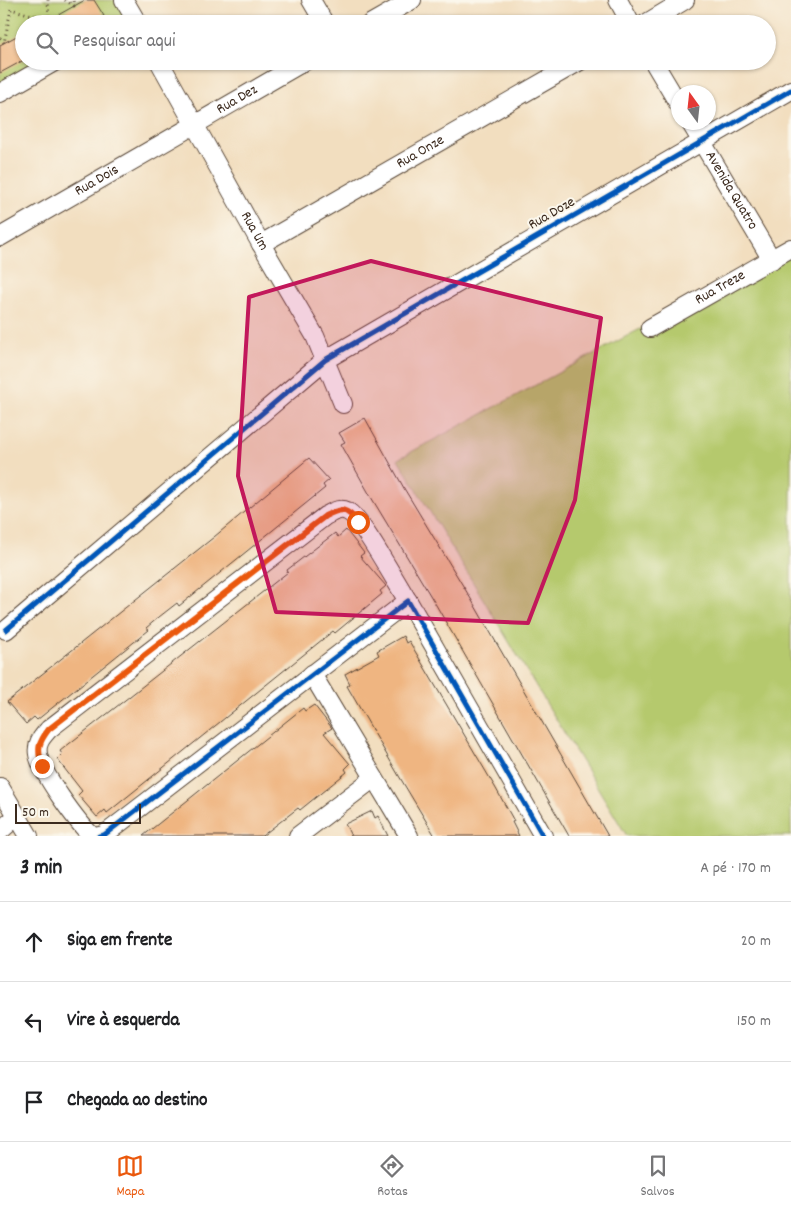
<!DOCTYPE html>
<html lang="pt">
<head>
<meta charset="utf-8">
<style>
	body { margin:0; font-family:Dekko,sans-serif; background:#f2f2f2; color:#202124 }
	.compass { position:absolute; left:671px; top:85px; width:45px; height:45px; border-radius:50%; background:#fff; box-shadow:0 1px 4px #0004; rotate:345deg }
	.scale { position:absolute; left:15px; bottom:12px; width:126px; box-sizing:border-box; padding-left:5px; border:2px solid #3b2a1e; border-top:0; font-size:14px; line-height:18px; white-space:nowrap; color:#3b2a1e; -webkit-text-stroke:4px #fbf7ec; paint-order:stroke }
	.stop { position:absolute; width:15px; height:15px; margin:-11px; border:4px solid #ea580c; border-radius:50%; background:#fff }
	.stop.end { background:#ea580c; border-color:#fff; box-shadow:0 1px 5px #0008 }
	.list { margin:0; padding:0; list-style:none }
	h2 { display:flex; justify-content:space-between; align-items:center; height:65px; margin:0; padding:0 20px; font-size:21px }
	h2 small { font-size:16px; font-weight:400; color:#757577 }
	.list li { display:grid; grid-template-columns:32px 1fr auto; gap:15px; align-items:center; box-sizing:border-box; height:80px; padding:0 20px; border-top:1px solid #e0e0e0 }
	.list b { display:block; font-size:19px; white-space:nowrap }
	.list em { font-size:16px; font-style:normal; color:#757577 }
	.icon { flex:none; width:28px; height:28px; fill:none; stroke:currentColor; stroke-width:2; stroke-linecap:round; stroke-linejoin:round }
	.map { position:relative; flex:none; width:791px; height:836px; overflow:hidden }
	.search { position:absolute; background:#fff; box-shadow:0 1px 4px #0004; left:15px; right:15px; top:15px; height:55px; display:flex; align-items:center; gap:12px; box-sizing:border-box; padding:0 18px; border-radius:28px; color:#757577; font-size:19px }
	.sheet { height:305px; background:#fff }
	nav { display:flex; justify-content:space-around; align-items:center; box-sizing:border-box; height:70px; border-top:1px solid #e0e0e0; background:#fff; font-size:14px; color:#757577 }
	nav a { display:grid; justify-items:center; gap:2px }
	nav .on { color:#ea580c }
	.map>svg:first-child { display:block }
	.green { fill:#b5c96d; stroke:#787a46 }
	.building { fill:#efb581 }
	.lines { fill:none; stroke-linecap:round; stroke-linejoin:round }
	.minor-casing { stroke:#564536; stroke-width:20 }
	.path { stroke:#564536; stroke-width:3; stroke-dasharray:1 4; stroke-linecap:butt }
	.minor { stroke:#fff; stroke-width:18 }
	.cycleway-casing { stroke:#fbf7ec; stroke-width:8 }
	.cycleway { stroke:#0057b8; stroke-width:5 }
	.route { stroke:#ea580c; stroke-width:6 }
	.marked { fill:#c2185b; fill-opacity:0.2; stroke:#c2185b; stroke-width:4; stroke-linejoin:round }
	.labels { text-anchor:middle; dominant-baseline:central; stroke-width:4; stroke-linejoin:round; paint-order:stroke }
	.street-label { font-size:15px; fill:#3b2a1e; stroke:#fbf7ec }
</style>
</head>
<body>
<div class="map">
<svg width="791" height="836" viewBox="0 0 791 836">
	<rect width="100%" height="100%" fill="#fbf7ec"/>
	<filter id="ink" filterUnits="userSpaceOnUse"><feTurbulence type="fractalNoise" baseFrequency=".02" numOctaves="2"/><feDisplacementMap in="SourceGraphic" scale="10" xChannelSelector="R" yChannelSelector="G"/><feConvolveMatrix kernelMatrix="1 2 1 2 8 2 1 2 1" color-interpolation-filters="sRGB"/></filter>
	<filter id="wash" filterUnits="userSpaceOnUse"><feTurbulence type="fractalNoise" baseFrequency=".0096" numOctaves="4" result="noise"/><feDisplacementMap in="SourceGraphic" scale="20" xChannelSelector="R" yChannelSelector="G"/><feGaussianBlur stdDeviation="1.12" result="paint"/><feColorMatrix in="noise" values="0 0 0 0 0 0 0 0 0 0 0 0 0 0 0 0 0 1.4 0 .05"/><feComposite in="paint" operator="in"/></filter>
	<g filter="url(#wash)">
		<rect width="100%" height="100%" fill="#f2debf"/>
		<g class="green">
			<polygon points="0,0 118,0 128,16 113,24 24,24 24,61 45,61 0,86"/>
			<polygon points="791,248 791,836 627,836 398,459"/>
		</g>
		<g id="blocks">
			<g class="building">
				<polygon points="85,0 94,0 104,16 91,24 42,24"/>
				<polygon points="24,32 24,60 0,73 0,45"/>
				<polygon points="365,418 405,490 471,599 608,836 569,836 436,605 371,497 341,444 345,442 339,433"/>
				<polygon points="309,458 329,480 323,485 325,488 179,606 177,603 159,617 146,628 149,630 37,720 34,717 26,724 7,702 214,537"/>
				<polygon points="346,530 364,553 360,556 386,586 380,591 382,594 335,633 333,631 107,813 105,810 97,817 78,795 82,791 57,759 62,754 60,751 255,598 288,572 287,570 335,533 338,537"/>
				<polygon points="403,636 406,643 409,641 495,787 514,821 512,822 519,836 435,836 399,776 347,686 350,684 345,674 379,655 377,651"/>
				<polygon points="314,705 332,728 324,733 350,764 345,769 347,772 300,810 298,808 262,836 143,836 303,708 305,711"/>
				<polygon points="372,811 375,818 378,816 388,836 351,836 345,824"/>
			</g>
		</g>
	</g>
	<g filter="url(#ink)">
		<use href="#blocks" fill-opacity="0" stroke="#564536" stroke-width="1"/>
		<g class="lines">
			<g class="minor-casing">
				<g id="minor">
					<polyline points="124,0 138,24"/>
					<polyline points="311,0 325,24"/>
					<polyline points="618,0 631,24"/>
					<polyline points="370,24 412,0"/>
					<polyline points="645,24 685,0"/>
					<path id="s1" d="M 159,61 L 261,244 L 315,336 L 343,404"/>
					<polyline points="653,61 678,103"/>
					<polyline points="0,93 56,61"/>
					<path id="s2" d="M 690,122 L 772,260"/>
					<path id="s3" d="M 0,237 L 305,61"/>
					<path id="s4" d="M 261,244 L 580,61"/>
					<path id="s5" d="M 650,328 L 791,248"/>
					<polyline points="6,630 325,360 791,90"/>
					<polyline points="312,674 409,836"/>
					<polyline points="0,787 29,836"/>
					<polyline points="0,831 17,816"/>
					<path d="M 92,836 C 78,823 41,773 38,754 C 36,743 42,737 49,729 L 325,516 C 332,513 339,507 347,511 C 360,516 398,586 408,601"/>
					<polyline points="99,836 104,835 408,601 543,836"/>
					<polyline points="298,836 374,778"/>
				</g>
			</g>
			<g class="path">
				<polyline points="65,0 74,6 73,0"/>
				<polyline points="0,38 4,43 11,9 49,20 48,0"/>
			</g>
			<use href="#minor" class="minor"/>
			<g class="cycleway-casing">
				<g id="cycleway">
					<polyline points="6,630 325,360 791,90"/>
					<polyline points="99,836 104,835 408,601 543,836"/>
				</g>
			</g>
			<use href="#cycleway" class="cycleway"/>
		</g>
	</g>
	<g class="lines" filter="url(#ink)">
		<path class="route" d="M 42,766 C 37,749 38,743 49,729 L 325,516 C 343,507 345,508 358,522"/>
	</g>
	<path class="marked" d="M 371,261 L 601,318 L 575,500 L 528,623 L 276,612 L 238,476 L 249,297 Z"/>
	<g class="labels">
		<g class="street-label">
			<text stroke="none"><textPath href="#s3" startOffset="274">Rua Dez</textPath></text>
			<text stroke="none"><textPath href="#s4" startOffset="184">Rua Onze</textPath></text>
			<text stroke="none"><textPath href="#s3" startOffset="112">Rua Dois</textPath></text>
			<text stroke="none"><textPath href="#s2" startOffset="80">Avenida Quatro</textPath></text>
			<text transform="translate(552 214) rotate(-30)">Rua Doze</text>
			<text stroke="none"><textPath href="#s1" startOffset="195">Rua Um</textPath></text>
			<text stroke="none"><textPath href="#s5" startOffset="81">Rua Treze</textPath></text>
		</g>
	</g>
</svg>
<svg class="compass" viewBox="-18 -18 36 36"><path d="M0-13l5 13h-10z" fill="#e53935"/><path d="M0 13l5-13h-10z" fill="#757577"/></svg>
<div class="scale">50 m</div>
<div class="stop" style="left:358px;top:522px"></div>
<div class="stop end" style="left:42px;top:766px"></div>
<div class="search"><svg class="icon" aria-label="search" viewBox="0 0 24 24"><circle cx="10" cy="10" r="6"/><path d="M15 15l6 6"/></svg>Pesquisar aqui</div>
</div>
<section class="sheet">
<h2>3 min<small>A pé · 170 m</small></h2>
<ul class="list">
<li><svg class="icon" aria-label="ahead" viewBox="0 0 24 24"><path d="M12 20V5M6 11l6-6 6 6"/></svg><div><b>Siga em frente</b></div><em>20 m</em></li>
<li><svg class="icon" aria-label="left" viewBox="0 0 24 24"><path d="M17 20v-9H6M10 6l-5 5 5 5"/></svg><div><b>Vire à esquerda</b></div><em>150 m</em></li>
<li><svg class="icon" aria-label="arrive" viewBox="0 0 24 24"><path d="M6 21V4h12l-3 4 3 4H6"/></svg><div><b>Chegada ao destino</b></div></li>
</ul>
</section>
<nav>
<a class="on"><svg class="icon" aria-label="map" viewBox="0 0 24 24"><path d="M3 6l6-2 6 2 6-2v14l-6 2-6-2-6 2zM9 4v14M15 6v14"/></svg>Mapa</a>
<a><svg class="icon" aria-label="directions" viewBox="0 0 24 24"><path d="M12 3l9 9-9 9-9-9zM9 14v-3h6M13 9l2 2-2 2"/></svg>Rotas</a>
<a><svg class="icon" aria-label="saved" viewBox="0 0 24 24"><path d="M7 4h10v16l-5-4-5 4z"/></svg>Salvos</a>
</nav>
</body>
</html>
